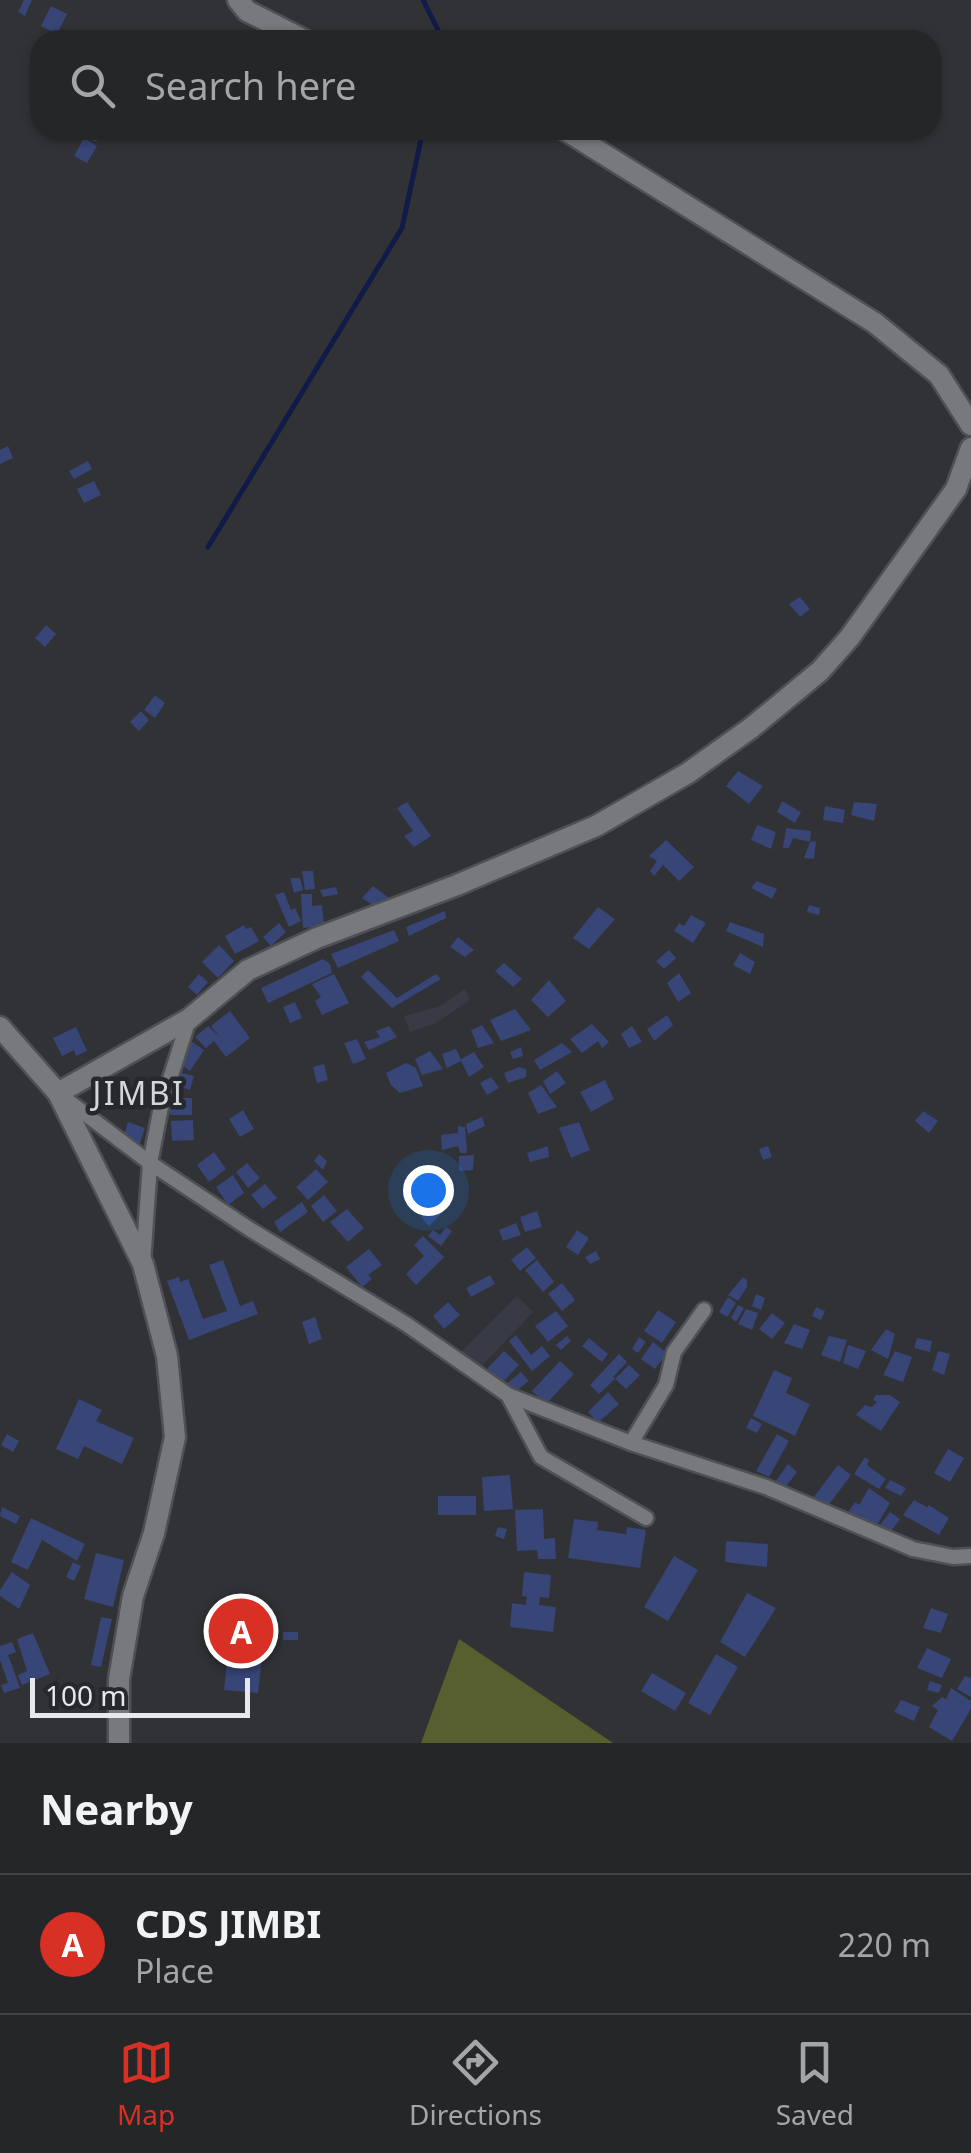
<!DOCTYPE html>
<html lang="en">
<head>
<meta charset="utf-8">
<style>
	body { margin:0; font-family:"Noto Sans",sans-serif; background:#2d2e30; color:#f1f3f6 }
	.scale { position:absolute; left:30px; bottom:25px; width:220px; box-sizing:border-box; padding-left:10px; border:5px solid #e7e8eb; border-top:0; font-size:28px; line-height:35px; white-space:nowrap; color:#e7e8eb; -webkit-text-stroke:8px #27282c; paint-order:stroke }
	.you { position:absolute; left:428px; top:1190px; width:35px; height:35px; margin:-25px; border:8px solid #fff; border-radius:50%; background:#1a73e8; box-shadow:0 0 0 15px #1a73e833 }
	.badge { display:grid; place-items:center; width:65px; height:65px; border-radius:50%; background:#d93025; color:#fff; font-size:32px; font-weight:700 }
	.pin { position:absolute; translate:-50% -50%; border:5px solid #fff; box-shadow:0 2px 10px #0006 }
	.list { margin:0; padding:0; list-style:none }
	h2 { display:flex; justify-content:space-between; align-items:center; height:130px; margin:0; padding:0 40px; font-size:42px }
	h2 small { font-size:32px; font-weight:400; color:#a3a5a8 }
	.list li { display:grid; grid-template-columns:65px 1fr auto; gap:30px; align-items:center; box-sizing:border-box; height:140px; padding:0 40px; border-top:2px solid #424345 }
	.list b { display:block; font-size:38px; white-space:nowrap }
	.list p { margin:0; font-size:32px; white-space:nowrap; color:#a3a5a8 }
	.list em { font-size:32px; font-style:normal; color:#a3a5a8 }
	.icon { flex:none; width:55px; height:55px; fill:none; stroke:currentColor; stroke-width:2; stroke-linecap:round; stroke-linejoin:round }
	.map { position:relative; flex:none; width:971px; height:1743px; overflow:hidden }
	.search { position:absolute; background:#252628; box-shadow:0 2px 8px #0004; left:30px; right:30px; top:30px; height:110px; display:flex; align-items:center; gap:25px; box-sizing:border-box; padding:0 35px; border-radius:30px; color:#a3a5a8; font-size:38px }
	.sheet { height:270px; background:#252628 }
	nav { display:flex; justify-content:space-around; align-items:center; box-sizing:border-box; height:140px; border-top:2px solid #424345; background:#252628; font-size:28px; color:#a3a5a8 }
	nav a { display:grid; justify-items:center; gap:5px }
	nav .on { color:#d93025 }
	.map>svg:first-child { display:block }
	.built { fill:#383b45 }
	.green { fill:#575f2f }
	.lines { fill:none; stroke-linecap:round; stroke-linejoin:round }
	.stream { stroke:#111b48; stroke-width:5 }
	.building { fill:#374577 }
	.street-casing { stroke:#4f5053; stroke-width:19 }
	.secondary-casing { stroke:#4f5053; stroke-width:25 }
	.street { stroke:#77797d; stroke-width:14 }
	.secondary { stroke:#77797d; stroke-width:20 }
	.labels { text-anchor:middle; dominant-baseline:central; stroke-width:9; stroke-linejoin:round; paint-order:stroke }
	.quarter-label { font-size:32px; letter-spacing:2.5px; fill:#d5d6db; stroke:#27282c }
</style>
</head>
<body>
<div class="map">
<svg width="971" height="1743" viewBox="0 0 971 1743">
	<rect width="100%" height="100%" fill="#313236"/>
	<g class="built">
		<polygon points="465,989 470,1000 436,1023 410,1032 404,1016 440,1006"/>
		<polygon points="517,1296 533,1312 480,1368 460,1353"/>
	</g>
	<polygon class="green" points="459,1639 613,1743 421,1743"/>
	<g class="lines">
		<g class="stream">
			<polyline points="423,0 443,40"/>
			<polyline points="208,547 402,228 423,130"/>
		</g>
	</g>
	<g class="building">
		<polygon points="24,0 32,0 25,16 18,12"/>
		<polygon points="51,6 67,14 57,34 41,26"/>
		<polygon points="87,130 103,130 96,142 84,135"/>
		<polygon points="84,138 97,146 87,163 74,156"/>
		<polygon points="8,446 13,458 0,464 0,450"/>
		<polygon points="88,461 92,469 74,479 69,471"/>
		<polygon points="94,481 101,495 84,503 77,489"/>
		<polygon points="800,597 810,609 800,617 789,604"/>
		<polygon points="46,625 56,634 45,647 35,638"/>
		<polygon points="155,695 165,703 155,718 144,710"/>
		<polygon points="141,711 149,720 139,731 130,722"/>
		<polygon points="738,771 763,786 749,804 726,786"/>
		<polygon points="782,801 801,812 795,823 777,812"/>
		<polygon points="407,802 431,836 414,847 404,836 413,831 397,808"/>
		<polygon points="854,802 877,804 874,821 851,815"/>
		<polygon points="825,806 845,810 843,823 823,820"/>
		<polygon points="757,825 776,832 771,849 751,840"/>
		<polygon points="786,828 811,831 810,842 793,838 789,848 783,848"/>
		<polygon points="666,840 694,867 679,881 663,865 654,876 650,871 657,861 649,856"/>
		<polygon points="816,841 814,859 804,858 810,842"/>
		<polygon points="302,871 313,871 315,889 305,890"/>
		<polygon points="290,878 300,878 303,890 294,893"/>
		<polygon points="757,881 777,889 772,899 751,888"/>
		<polygon points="373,886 393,901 383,912 362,898"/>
		<polygon points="336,887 338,894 323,897 320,890"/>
		<polygon points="284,892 291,910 295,908 301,921 289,927 275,895"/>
		<polygon points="301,894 312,894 312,906 322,905 324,926 303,928"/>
		<polygon points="809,905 820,908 819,915 807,912"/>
		<polygon points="598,907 615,919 589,949 573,938"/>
		<polygon points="445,911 446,918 409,936 406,927"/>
		<polygon points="691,915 706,923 693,943 674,931 679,923 684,926"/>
		<polygon points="730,922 764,934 763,947 726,931"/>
		<polygon points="279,923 286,932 271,946 263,937"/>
		<polygon points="244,925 246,929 251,927 259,941 235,954 225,936"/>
		<polygon points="394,930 399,941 338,968 331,954"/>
		<polygon points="458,937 474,950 465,957 450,947"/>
		<polygon points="219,945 234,961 218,978 202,962"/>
		<polygon points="669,950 676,958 664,969 656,961"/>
		<polygon points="740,953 755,962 750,974 733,965"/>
		<polygon points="323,959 330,964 332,973 268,1003 261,988"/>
		<polygon points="504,963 522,979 513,987 495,971"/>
		<polygon points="368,970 397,998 436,974 441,979 392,1008 361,977"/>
		<polygon points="679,973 691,993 678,1002 667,983"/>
		<polygon points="199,974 208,982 197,995 188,987"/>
		<polygon points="334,974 349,1003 322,1015 315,1001 321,997 312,984"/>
		<polygon points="549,980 566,1001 548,1017 531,1000"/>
		<polygon points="295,1002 302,1018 290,1023 283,1007"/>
		<polygon points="515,1009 531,1030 501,1041 490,1020"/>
		<polygon points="230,1011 250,1038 226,1057 214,1041 206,1048 195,1037 208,1026 220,1037 211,1026"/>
		<polygon points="667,1015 673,1025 654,1041 647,1029"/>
		<polygon points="592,1024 609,1042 602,1048 598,1041 582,1053 570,1039"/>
		<polygon points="482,1025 494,1043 478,1048 471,1030"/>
		<polygon points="389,1026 397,1037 369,1050 364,1042 380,1037 376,1031"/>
		<polygon points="632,1026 642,1042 629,1048 621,1034"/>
		<polygon points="76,1027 87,1051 76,1056 74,1050 62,1056 53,1038"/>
		<polygon points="357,1039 366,1059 353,1064 344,1043"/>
		<polygon points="191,1041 204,1050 190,1071 177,1062"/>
		<polygon points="562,1043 572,1052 540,1070 534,1060"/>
		<polygon points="521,1047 523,1056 513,1059 510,1052"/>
		<polygon points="456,1049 461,1059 474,1052 484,1067 469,1077 461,1061 447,1068 442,1054"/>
		<polygon points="430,1051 443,1069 422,1075 415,1059"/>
		<polygon points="406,1063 416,1068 423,1086 400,1093 391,1085 386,1073"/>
		<polygon points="324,1064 328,1080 317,1083 313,1067"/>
		<polygon points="519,1067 526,1069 526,1077 508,1083 504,1073"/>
		<polygon points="557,1071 566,1083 550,1094 543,1081"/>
		<polygon points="182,1073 194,1076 190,1090 177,1086"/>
		<polygon points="491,1077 499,1088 487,1095 480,1083"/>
		<polygon points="605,1080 614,1099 591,1112 580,1092"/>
		<polygon points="541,1085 557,1107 538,1114 528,1093"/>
		<rect x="170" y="1098" width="22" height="17"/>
		<polygon points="243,1110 254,1129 240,1137 229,1119"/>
		<polygon points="923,1111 938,1121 929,1133 915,1121"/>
		<polygon points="482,1117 485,1126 468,1134 466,1124"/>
		<polygon points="193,1120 194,1140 172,1141 171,1121"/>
		<polygon points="128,1122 145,1128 140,1143 123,1138"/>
		<polygon points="579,1122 590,1150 571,1158 559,1128"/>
		<polygon points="458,1126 465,1127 467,1153 460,1153 458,1146 442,1150 441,1135 458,1133"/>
		<polygon points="548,1146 549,1157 530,1162 527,1153"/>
		<polygon points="768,1146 772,1157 763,1160 759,1149"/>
		<polygon points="214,1152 226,1169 209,1182 197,1165"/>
		<polygon points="319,1154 327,1161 323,1170 314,1161"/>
		<polygon points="474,1155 473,1170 459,1171 459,1156"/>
		<polygon points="247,1163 260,1178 248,1188 236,1172"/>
		<polygon points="316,1169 328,1182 308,1200 296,1187"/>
		<polygon points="233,1175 244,1193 228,1205 216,1187"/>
		<polygon points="265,1184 277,1198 263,1209 251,1195"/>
		<polygon points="324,1195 337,1211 323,1222 311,1206"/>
		<polygon points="302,1202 308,1212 280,1232 274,1222"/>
		<polygon points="433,1205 442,1213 429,1226 421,1217"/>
		<polygon points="347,1209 364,1228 348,1242 330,1222"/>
		<polygon points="537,1211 542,1227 525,1232 520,1217"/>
		<polygon points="516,1223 521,1235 503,1241 499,1230"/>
		<polygon points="446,1227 452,1231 441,1246 428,1236 433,1230 440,1235"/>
		<polygon points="577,1230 589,1238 578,1255 566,1247"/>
		<polygon points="423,1236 444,1257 416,1285 406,1274 424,1256 414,1245"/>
		<polygon points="527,1247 536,1258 520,1271 511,1260"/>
		<polygon points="369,1249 382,1265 368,1275 372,1279 362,1287 346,1267"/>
		<polygon points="596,1251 600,1259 590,1264 585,1257"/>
		<polygon points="223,1260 240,1306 253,1301 258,1314 189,1340 167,1281 179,1277 180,1282 188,1279 203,1319 227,1311 209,1265"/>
		<polygon points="537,1260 554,1282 543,1292 525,1270"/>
		<polygon points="490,1275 495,1284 471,1297 466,1288"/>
		<polygon points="743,1277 747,1280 747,1287 738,1301 728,1295"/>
		<polygon points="562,1283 575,1300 562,1311 548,1294"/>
		<polygon points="756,1294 765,1298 761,1310 752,1306"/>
		<polygon points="728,1297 736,1303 727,1317 719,1312"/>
		<polygon points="448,1302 460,1315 444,1329 433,1316"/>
		<polygon points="738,1305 744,1308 736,1322 731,1318"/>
		<polygon points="816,1307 825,1311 821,1320 812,1316"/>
		<polygon points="746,1309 758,1313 752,1330 738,1324"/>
		<polygon points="658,1310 676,1322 662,1343 644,1331"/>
		<polygon points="556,1311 568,1326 548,1342 535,1326"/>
		<polygon points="772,1313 785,1323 772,1339 759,1329"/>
		<polygon points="315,1317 322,1339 309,1344 302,1322"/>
		<polygon points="794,1324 810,1330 802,1349 784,1343"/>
		<polygon points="886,1329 895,1334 888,1359 871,1350"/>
		<polygon points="516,1335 531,1355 542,1346 550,1356 532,1371 509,1341"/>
		<polygon points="567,1336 571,1341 561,1350 556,1345"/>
		<polygon points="829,1336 847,1340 840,1362 821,1355"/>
		<polygon points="639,1337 646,1342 638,1353 632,1349"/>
		<polygon points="589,1338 608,1354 602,1362 582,1346"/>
		<polygon points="917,1338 932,1341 930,1352 914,1348"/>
		<polygon points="653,1342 667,1353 655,1369 641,1359"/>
		<polygon points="848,1345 866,1351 858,1369 843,1363"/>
		<polygon points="504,1351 519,1365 500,1385 485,1371"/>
		<polygon points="895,1351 912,1357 903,1382 883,1375"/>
		<polygon points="938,1351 950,1354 944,1375 932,1370"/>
		<polygon points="619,1354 627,1362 613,1377 615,1379 629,1365 640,1375 626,1389 615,1379 599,1394 590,1385"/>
		<polygon points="560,1361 574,1374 546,1404 532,1391"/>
		<polygon points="774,1370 792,1378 786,1393 810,1404 795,1436 753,1416"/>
		<polygon points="521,1372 529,1381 512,1394 505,1385"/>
		<polygon points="608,1392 619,1404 598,1423 588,1412"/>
		<polygon points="876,1395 890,1395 900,1402 881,1431 856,1415 865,1405 872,1407 877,1402 873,1400"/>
		<polygon points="79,1399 102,1410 96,1421 134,1438 122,1464 84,1446 78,1459 56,1449"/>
		<polygon points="751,1418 762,1424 757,1433 746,1428"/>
		<polygon points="7,1434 19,1441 13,1452 1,1445"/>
		<polygon points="777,1434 789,1441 769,1477 756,1471"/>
		<polygon points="948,1449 964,1458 950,1482 934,1473"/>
		<polygon points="865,1457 869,1460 867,1465 886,1479 879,1489 854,1474"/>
		<polygon points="788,1464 797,1472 785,1488 775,1482"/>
		<polygon points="838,1465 851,1475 825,1510 810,1502"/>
		<polygon points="510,1475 513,1509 484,1511 482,1477"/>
		<polygon points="890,1480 906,1488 901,1496 885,1488"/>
		<polygon points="869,1488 890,1503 872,1534 843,1520 855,1502 859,1505"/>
		<rect x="438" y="1496" width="38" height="19"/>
		<polygon points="914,1500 927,1507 929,1505 949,1518 939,1535 903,1515"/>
		<polygon points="2,1507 20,1516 16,1524 0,1516"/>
		<polygon points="543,1509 544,1539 555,1538 556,1559 538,1559 537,1550 517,1551 515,1510"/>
		<polygon points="890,1512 900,1519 887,1536 876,1530"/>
		<polygon points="31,1518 85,1544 77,1561 42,1540 28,1570 11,1562"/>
		<polygon points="574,1519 598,1522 597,1530 626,1534 627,1527 646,1530 640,1568 568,1558"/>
		<polygon points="498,1527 507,1529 504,1539 495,1536"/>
		<polygon points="726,1541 768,1544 767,1567 725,1562"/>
		<polygon points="96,1553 124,1560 113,1607 84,1599"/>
		<polygon points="674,1556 698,1570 668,1621 644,1607"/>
		<polygon points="73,1562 81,1566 74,1581 66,1577"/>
		<polygon points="12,1572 30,1585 19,1609 0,1596 0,1590"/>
		<polygon points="524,1572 551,1575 549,1598 540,1597 539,1605 556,1607 553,1632 510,1627 512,1603 526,1605 527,1597 522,1596"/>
		<polygon points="747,1593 776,1608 745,1657 720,1642"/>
		<polygon points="931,1608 948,1614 941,1633 923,1628"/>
		<polygon points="101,1617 112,1619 101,1667 91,1665"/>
		<polygon points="225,1619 259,1621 257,1642 224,1640"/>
		<rect x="283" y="1632" width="15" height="8"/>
		<polygon points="33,1633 50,1674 22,1685 18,1675 27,1671 17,1639"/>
		<polygon points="12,1642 16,1652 8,1655 20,1688 4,1693 1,1685 8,1683 0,1660 0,1646"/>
		<polygon points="927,1648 951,1659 942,1678 917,1668"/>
		<polygon points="228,1654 262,1657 258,1693 224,1690"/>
		<polygon points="716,1654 738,1667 710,1715 688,1703"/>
		<polygon points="652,1673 686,1693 675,1711 641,1691"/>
		<polygon points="965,1676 971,1678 971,1697 957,1689"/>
		<polygon points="930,1681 942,1685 939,1693 927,1690"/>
		<polygon points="951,1688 971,1701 971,1709 952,1741 929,1727 938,1710 932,1706 942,1697 946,1699"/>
		<polygon points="901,1700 920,1707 914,1721 894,1712"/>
	</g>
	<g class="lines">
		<g class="street-casing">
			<g id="street">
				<polyline points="63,1097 150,1163 251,1230 406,1324 508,1395 631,1443 766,1487 913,1549 953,1557 971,1556"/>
				<polyline points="143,1263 150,1163 161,1107 189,1019"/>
				<polyline points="508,1395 541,1457 646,1518"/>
				<polyline points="631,1443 666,1385 674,1352 704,1310"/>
			</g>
		</g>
		<g class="secondary-casing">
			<g id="secondary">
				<polyline points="238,0 247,11 304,40"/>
				<polyline points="565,130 875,323 939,375 971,425"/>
				<polyline points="0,1027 58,1093"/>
				<polyline points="119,1743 119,1679 133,1596 154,1533 175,1437 167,1356 143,1264 58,1093 189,1019 248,970 317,938 457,885 596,826 688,773 751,728 820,671 850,637 956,489 971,448"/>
			</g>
		</g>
		<use href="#street" class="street"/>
		<use href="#secondary" class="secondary"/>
	</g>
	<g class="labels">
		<g class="quarter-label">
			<text x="139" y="1092">JIMBI</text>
		</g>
	</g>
</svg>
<div class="scale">100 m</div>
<div class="you"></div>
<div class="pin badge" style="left:241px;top:1631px">A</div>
<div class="search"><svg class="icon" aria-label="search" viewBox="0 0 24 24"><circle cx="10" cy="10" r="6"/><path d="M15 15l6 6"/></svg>Search here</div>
</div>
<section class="sheet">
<h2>Nearby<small></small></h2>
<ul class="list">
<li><span class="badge">A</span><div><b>CDS JIMBI</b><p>Place</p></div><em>220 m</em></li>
</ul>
</section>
<nav>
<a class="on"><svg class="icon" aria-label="map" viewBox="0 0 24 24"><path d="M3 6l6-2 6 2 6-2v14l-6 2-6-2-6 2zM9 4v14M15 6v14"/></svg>Map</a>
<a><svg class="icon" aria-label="directions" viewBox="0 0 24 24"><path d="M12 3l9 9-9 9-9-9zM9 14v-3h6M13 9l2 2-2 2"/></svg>Directions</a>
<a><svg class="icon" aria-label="saved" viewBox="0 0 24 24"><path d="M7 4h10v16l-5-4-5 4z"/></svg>Saved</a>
</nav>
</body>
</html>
